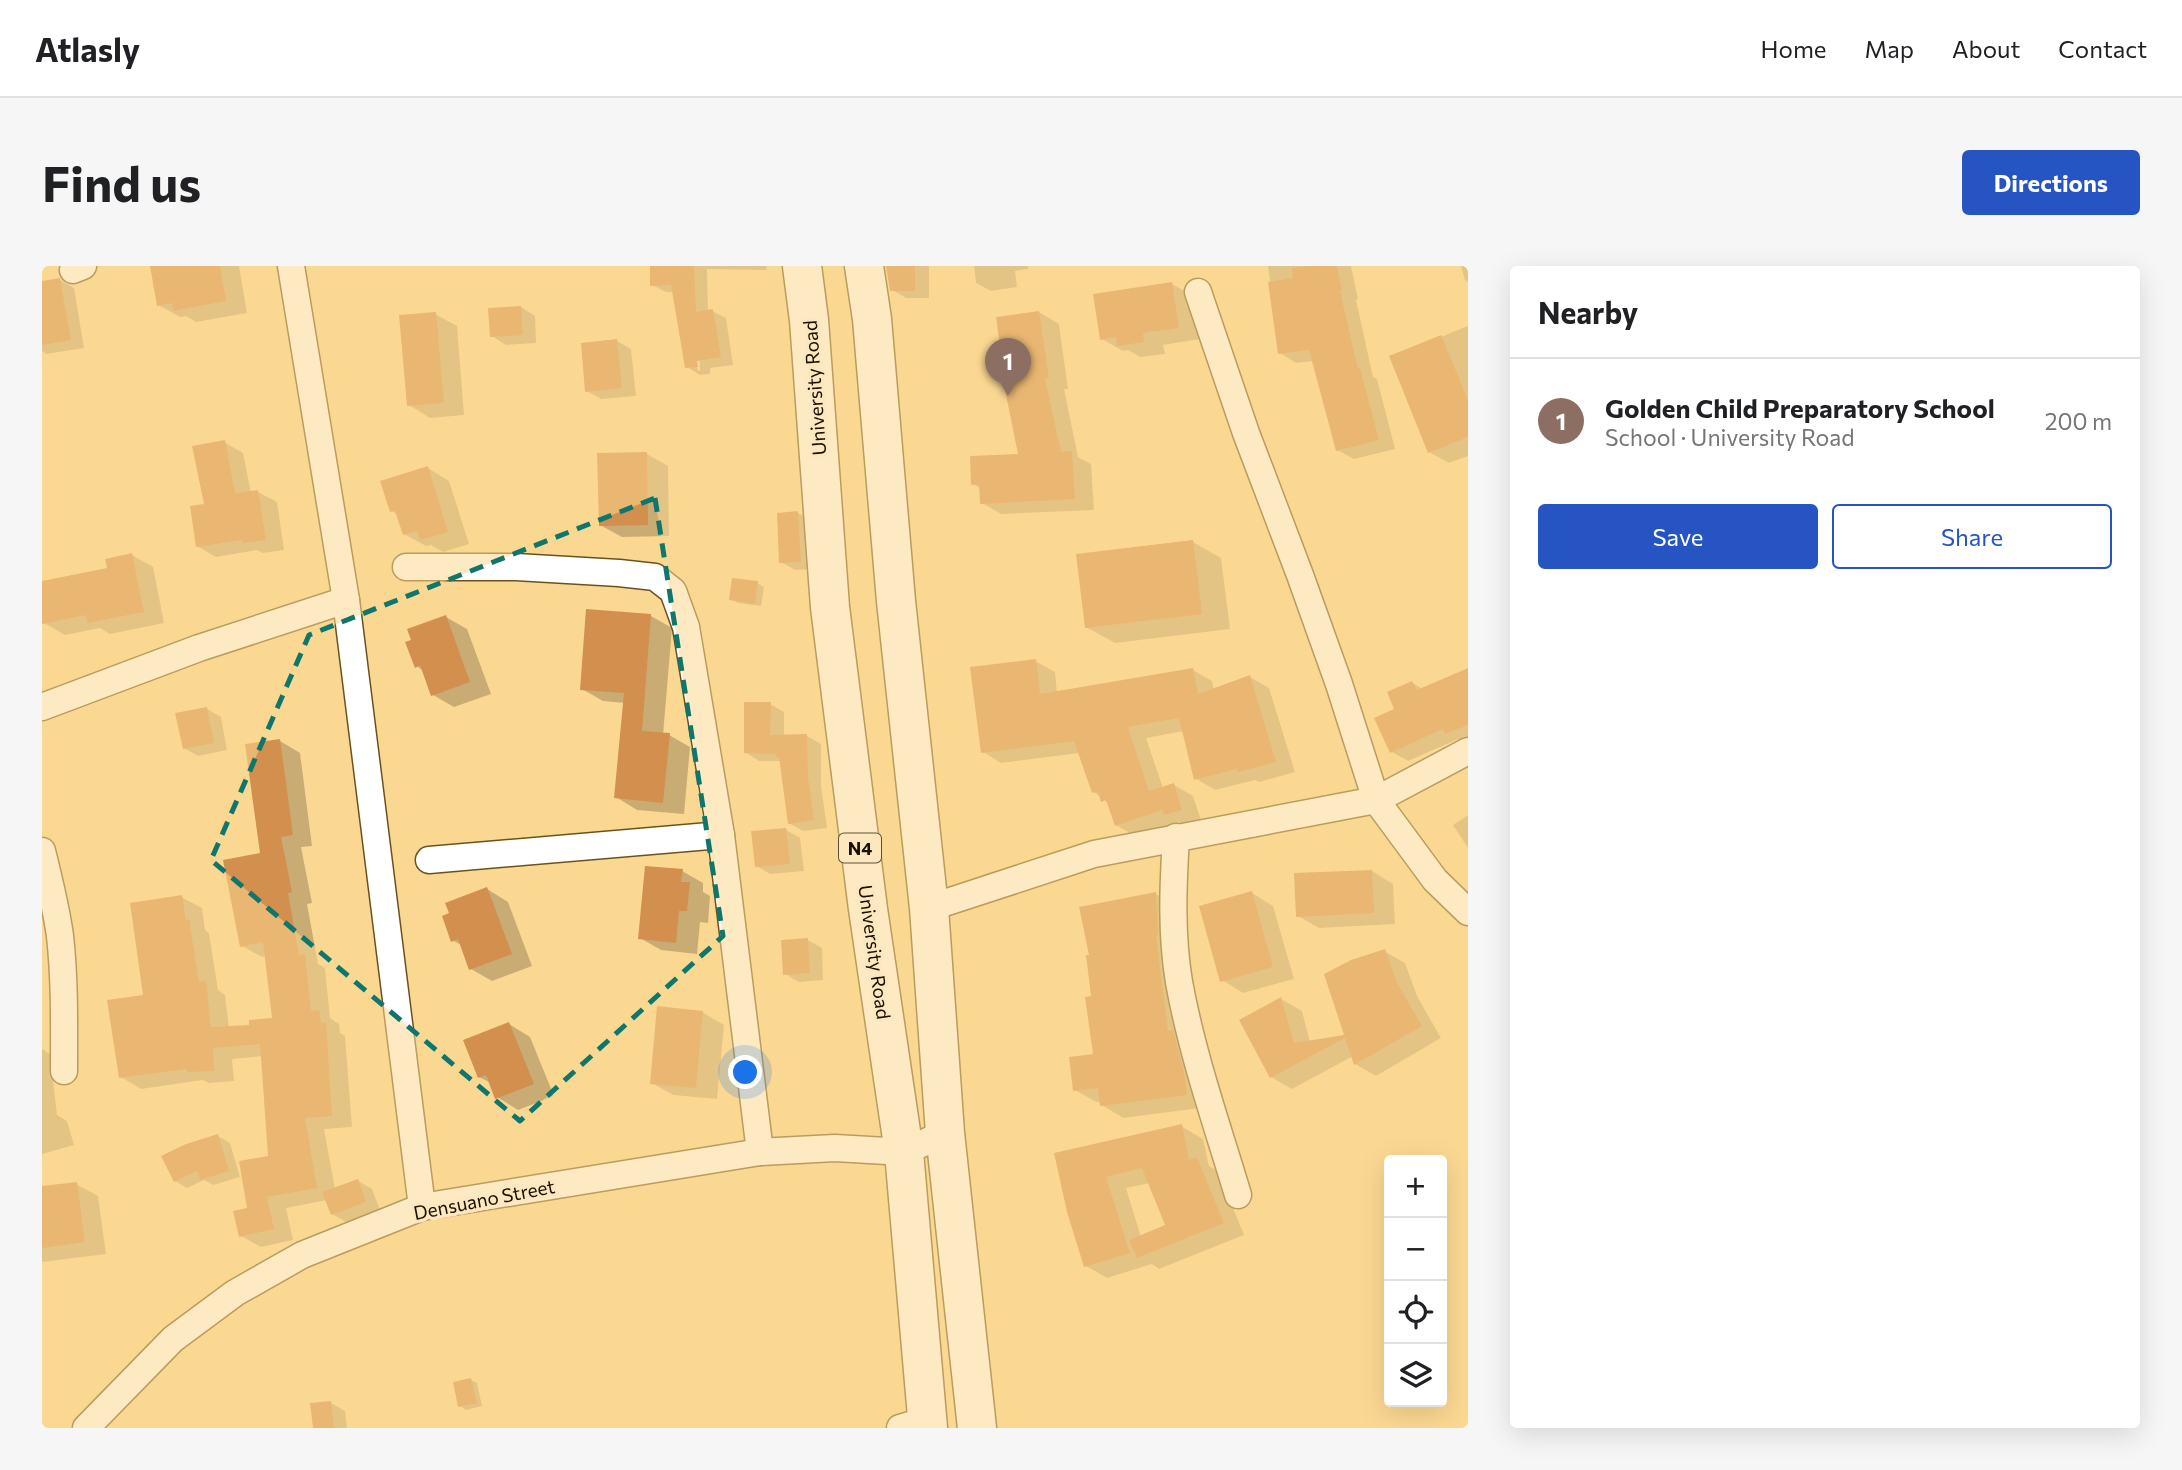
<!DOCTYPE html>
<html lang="en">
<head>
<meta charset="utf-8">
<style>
	body { margin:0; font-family:Commissioner,sans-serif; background:#f6f6f6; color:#202124 }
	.controls { position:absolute; right:21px; bottom:21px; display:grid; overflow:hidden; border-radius:7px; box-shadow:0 7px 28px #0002 }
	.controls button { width:63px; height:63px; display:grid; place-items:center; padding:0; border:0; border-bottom:2px solid #e0e0e0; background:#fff; color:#202124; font:35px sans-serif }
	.you { position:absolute; left:704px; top:807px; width:24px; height:24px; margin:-18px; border:5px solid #fff; border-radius:50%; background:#1a73e8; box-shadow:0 0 0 10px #1a73e833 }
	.badge { display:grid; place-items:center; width:46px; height:46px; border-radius:50%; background:#2655c3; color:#fff; font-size:23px; font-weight:700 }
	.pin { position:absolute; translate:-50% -58px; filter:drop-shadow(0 2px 4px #0008) }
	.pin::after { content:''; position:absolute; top:37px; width:24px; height:21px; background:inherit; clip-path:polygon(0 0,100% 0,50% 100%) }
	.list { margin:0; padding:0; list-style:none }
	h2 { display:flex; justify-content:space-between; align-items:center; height:91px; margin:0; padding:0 28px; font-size:30px }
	h2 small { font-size:23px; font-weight:400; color:#757577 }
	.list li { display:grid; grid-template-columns:46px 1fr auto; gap:21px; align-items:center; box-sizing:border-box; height:126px; padding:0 28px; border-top:2px solid #e0e0e0 }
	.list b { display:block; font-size:26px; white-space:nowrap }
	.list p { margin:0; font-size:23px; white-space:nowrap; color:#757577 }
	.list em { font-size:23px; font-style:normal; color:#757577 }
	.actions { display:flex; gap:14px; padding:21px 28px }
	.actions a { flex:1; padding:16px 0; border:2px solid #2655c3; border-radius:7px; text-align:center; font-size:24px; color:#2655c3 }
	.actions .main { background:#2655c3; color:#fff }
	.icon { flex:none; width:38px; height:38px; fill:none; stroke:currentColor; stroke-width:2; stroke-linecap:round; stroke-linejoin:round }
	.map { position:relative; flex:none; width:1426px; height:1162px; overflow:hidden; border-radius:7px }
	header { display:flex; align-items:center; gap:42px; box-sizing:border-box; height:98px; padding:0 35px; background:#fff; border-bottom:2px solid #e0e0e0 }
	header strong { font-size:33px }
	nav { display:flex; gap:38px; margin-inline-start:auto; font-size:24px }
	.intro { display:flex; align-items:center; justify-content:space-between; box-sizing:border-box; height:168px; padding:0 42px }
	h1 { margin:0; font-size:49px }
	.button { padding:18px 32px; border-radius:7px; background:#2655c3; color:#fff; font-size:24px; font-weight:700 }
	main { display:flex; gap:42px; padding:0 42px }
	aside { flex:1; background:#fff; border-radius:7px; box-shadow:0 7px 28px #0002 }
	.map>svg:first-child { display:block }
	.shadow { fill:#0003; fill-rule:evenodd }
	.building { fill:#d28f4d }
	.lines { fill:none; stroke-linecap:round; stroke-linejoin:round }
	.minor-casing { stroke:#6b521d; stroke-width:29 }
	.highway-casing { stroke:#6b521d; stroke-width:41 }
	.minor { stroke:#fff; stroke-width:26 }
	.highway { stroke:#fff; stroke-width:38 }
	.marked { fill:none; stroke:#0f766e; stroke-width:5; stroke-dasharray:14 9; stroke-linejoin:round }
	.labels { text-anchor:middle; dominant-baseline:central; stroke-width:7; stroke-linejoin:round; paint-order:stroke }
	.shield { fill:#fde7bf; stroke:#5e5039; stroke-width:2 }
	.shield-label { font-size:18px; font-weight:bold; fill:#1a1000 }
	.street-label { font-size:19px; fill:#1a1000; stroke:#fde7bf }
</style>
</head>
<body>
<header>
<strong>Atlasly</strong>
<nav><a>Home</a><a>Map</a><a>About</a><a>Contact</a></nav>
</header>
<div class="intro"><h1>Find us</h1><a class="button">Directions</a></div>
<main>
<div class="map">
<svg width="1426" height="1162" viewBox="0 0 1426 1162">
	<rect width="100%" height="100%" fill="#fbd892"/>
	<g class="shadow">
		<polygon points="110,0 197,0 205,47 154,56 144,50 138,51 116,39"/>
		<path d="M 609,0 L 725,0 L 724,4 L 665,3 L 666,45 L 670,45 L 684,52 L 691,99 L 668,102 L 668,108 L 658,109 L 645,101 L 632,26 L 624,26 L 610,19 ZM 657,86 L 658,104 L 656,105 L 654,96 Z"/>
		<polygon points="846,0 887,0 887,32 864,32 849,23"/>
		<polygon points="932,0 986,0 986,3 973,5 975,21 949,25 934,17"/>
		<polygon points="1200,0 1309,0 1316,33 1314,34 1331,111 1335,113 1353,183 1312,193 1295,184 1271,95 1254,97 1238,87 1226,0"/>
		<polygon points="1419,0 1426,0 1426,16 1423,14"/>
		<polygon points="18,14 32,22 42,82 4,88 0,85 0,17"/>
		<polygon points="1130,18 1151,30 1158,73 1121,79 1123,88 1098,91 1086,84 1081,85 1060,73"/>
		<polygon points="479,41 493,50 494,77 464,79 450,70"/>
		<polygon points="997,46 1017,58 1026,123 1022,123 1036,191 1049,198 1052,244 959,248 940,237 939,223 931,218 978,190"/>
		<polygon points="393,48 415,60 422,149 388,152 367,139"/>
		<polygon points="1426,60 1426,190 1407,197 1387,186 1349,91"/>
		<polygon points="575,75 589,83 594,130 559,133 545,125"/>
		<polygon points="182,176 201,187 209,227 216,226 235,236 242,284 221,287 215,284 174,291 155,280 164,240"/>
		<polygon points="605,188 626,200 627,270 580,271 558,259"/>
		<polygon points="386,202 407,215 427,278 401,286 389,279 384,280 362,268 356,249 350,245"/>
		<polygon points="756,247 770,255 773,303 753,304 739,296"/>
		<polygon points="1151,276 1179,292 1188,363 1073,377 1044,361"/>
		<polygon points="90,289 111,301 122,357 68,368 58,362 23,369 2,357 0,317 67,303"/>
		<polygon points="715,317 722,321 719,340 696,337 689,333"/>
		<polygon points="609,350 630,362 621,469 627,469 648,481 642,548 595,544 574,531 583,437 561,435 540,423"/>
		<polygon points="404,351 425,363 449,428 412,441 391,429 382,405 374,400"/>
		<polygon points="993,395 1013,406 1015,427 1151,404 1170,415 1172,424 1208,411 1227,422 1253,506 1217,516 1213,514 1173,524 1153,512 1142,465 1104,472 1121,522 1132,519 1151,530 1159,554 1142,559 1136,556 1093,570 1074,559 1067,538 1052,526 1038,487 959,497 940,485"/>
		<polygon points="1426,404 1426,475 1422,477 1416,473 1366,495 1350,486 1355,444 1370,417 1381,423"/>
		<polygon points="728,438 742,446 742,471 765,470 779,478 779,520 785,562 761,565 747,557 739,495 717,495 703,486"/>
		<polygon points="165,443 179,451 185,484 156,490 142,482"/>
		<polygon points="238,475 258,487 270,580 259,581 270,637 265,638 276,698 283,702 288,752 297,758 298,767 303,770 310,861 282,863 293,923 316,915 330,923 338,944 304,956 290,948 285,934 244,942 251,974 219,981 199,970 228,891 221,790 190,793 192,815 167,817 161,814 99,823 79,811 103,730 139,631 160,642 163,664 167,667 176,724 183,729 187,762 209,760 232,753 225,690 220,691 200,680 220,589"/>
		<polygon points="1426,549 1426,582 1411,559"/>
		<polygon points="744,564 758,572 762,605 728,608 714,600"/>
		<polygon points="640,605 661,617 661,626 668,630 666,657 658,656 655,688 619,684 598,672"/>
		<polygon points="1330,605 1351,618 1353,658 1277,662 1256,650"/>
		<polygon points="445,623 466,636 490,700 450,715 429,703 421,680 410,674"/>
		<polygon points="1210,627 1231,640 1252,713 1201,727 1180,714"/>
		<polygon points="1114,628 1135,640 1166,841 1081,852 1060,839 1059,836 1054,836 1033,824 1053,789 1051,731"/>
		<polygon points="766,674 780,682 781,714 757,716 743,708"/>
		<polygon points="1342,685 1363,697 1375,730 1399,772 1334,810 1313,798 1311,790 1250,823 1229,811 1239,733 1260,745 1268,776 1304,770"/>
		<polygon points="660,746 682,759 675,833 631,829 610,817"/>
		<polygon points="467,758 488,771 512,830 476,844 455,831 449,817 437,811"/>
		<polygon points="0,783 8,788 15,849 25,855 32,879 0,888"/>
		<path d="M 1139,860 L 1161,873 L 1167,900 L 1176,905 L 1202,969 L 1117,1003 L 1110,998 L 1065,1012 L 1044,1000 L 1014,888 ZM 1108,917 L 1126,960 L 1099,971 L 1084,922 Z"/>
		<polygon points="176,870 188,877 198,911 171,919 162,914 145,922 133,915"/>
		<polygon points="34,918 56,930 64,988 0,996 0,922"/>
		<polygon points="429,1114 435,1117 440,1140 424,1144 418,1140"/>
		<polygon points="289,1137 303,1145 305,1162 273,1162"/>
	</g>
	<g class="building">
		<polygon points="108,0 178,0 184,35 131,45 130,37 115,40"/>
		<polygon points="608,0 652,0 654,46 671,43 679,91 655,95 656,101 643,102 629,19 608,20"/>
		<polygon points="844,0 873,0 873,25 848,25"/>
		<polygon points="1266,0 1295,0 1300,24 1298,25 1316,103 1318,102 1337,174 1294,185 1267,84 1236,88 1226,16 1251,12 1250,2"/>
		<polygon points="18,12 29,74 0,79 0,15"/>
		<polygon points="1130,16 1137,62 1101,67 1102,76 1075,80 1074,71 1058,74 1051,28"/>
		<polygon points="479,40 481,69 448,71 446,42"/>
		<polygon points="997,45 1007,112 1003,113 1019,186 1030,185 1033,233 938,238 937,218 929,219 928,190 976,188 963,124 964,124 954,51"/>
		<polygon points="394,46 402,137 365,140 357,49"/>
		<polygon points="1399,69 1426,134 1426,171 1386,187 1347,90"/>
		<polygon points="575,73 580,122 543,126 539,77"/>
		<polygon points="183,174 193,227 216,224 224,274 200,277 200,274 154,281 148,240 162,238 150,180"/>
		<polygon points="605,186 606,259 557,260 555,187"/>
		<polygon points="386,200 406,266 378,274 375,265 361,269 353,245 348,246 338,215"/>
		<polygon points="756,245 759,296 737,297 735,247"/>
		<polygon points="1151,274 1160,348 1043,362 1034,288"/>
		<polygon points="90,287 102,346 45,357 44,349 0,358 0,315 65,302 63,293"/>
		<polygon points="690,312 716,315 713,338 687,334"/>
		<polygon points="544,343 609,348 600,465 628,467 621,537 572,532 582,427 538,424"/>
		<polygon points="404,349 428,416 389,430 378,399 373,402 363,376 369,374 365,363"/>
		<polygon points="994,393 998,428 1151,402 1156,428 1208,409 1234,496 1196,506 1195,503 1152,514 1137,452 1086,461 1107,525 1132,517 1140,544 1122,549 1120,544 1073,560 1064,534 1059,536 1056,525 1050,527 1032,475 939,487 928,401"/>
		<polygon points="1426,402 1426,459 1403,468 1401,463 1348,487 1332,452 1352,443 1345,426 1370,415 1375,424"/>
		<polygon points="702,436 729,436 728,469 765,468 766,511 772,554 746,558 737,491 734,491 734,488 702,487"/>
		<polygon points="165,441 172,477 141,483 133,447"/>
		<polygon points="238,473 251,569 239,571 250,626 246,627 257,689 263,688 269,745 277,744 279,757 284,756 290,850 263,852 275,922 225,931 232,963 197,971 191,945 205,942 197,895 226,890 218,778 171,782 172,805 145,806 144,803 77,812 65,734 101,729 88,637 140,629 144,654 147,653 157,716 164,715 169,761 207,759 207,754 230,752 221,676 198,681 181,594 218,587 203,478"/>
		<polygon points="744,562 748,598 713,601 709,565"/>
		<polygon points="603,600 641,603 639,616 648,616 645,645 637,645 634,677 596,673"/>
		<polygon points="1330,604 1332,647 1254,651 1252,607"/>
		<polygon points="445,621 470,688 427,704 416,673 409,676 400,650 407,647 403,637"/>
		<polygon points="1210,625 1231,701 1178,716 1157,640"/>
		<polygon points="1114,626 1116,669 1114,669 1126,765 1131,764 1142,806 1145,829 1058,840 1056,822 1031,825 1027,791 1051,788 1043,731 1049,730 1044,689 1047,689 1037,641"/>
		<polygon points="766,672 768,707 741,709 739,674"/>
		<polygon points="1343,683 1355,717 1380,760 1312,799 1303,772 1228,812 1197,754 1239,731 1252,777 1302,769 1282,708 1309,694"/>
		<polygon points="615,740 661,745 654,822 608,818"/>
		<polygon points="467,756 492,818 453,833 444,809 436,812 421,774"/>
		<polygon points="1140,858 1147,894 1155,891 1182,957 1095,992 1087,974 1123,959 1100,902 1064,911 1088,987 1042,1001 1025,946 1012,887"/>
		<polygon points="176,868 187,905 158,914 155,905 132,916 119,890 144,878"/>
		<polygon points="316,913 324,936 289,949 280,926"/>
		<polygon points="35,916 43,976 0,982 0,920"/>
		<polygon points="429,1112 435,1137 416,1141 411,1116"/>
		<polygon points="289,1135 292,1162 271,1162 268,1137"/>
	</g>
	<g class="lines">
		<g class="minor-casing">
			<g id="minor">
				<polyline points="31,4 41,0"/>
				<polyline points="1156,26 1204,167 1258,309 1297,418 1334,534 1393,614 1426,646"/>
				<polyline points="364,301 474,301 577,307 613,311 631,325 644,361 679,569 718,886"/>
				<polyline points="304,334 380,941"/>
				<polyline points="0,441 157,382 304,334 249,0"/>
				<path d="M 1134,571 C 1131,620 1129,668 1137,716 C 1150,788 1175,859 1196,929"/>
				<path d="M 0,585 C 7,613 14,641 18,670 C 23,715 22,760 22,805"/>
				<polyline points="387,594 679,569"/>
				<polyline points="887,642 1052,588 1334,534 1426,485"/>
				<polyline points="44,1162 131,1073 193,1027 260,989 380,941 718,886 793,882 862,886 903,867"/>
				<polyline points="858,1162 885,1154"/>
			</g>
		</g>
		<g class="highway-casing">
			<g id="highway">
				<polyline points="760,0 767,54 788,341 826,643 862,886 886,1162"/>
				<polyline points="822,0 830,53 854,335 887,642 903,867 935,1162"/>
			</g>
		</g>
		<use href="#minor" class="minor"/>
		<use href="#highway" class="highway"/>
	</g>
	<path d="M0 0H1426V1162H0ZM 613,232 L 681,670 L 478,855 L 169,594 L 267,369 Z" fill="#fbd892" fill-opacity=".55" fill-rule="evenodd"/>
	<path class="marked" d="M 613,232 L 681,670 L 478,855 L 169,594 L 267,369 Z"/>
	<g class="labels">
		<rect class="shield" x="797" y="567.5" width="42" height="29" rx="5"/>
		<g class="shield-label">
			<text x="818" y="582">N4</text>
		</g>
		<g class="street-label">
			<text transform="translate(772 122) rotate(-94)">University Road</text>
			<text transform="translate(833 686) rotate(82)">University Road</text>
			<text transform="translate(442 933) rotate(-11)">Densuano Street</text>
		</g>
	</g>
</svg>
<div class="controls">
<button>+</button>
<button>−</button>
<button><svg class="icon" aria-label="locate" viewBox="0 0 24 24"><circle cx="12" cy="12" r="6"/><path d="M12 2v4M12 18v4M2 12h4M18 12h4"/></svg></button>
<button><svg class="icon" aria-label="layers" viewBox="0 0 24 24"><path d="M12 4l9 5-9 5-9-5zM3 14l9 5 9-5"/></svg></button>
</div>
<div class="you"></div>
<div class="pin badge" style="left:966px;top:130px;background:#8d6e63">1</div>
</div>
<aside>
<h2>Nearby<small></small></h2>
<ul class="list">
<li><span class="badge" style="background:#8d6e63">1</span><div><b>Golden Child Preparatory School</b><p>School · University Road</p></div><em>200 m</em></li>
</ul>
<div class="actions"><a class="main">Save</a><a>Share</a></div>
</aside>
</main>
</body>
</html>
